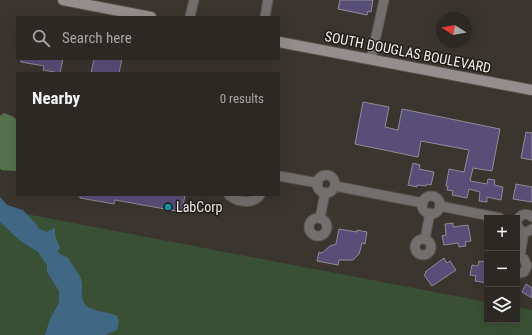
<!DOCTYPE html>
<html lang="en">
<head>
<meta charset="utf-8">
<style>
	body { margin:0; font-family:"Roboto Condensed",sans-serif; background:#34302b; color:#f1f3f6 }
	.controls { position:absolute; right:12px; bottom:12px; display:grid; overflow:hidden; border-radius:0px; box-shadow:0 4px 16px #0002 }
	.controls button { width:36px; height:36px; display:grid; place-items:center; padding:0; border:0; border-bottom:1px solid #484441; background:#2c2823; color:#f1f3f6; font:20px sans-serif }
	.compass { position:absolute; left:436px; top:12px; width:36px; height:36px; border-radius:50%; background:#2c2823; box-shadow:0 4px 16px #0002; rotate:281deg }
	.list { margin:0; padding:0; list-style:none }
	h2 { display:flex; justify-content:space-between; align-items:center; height:52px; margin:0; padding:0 16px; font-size:17px }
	h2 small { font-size:13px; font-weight:400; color:#a6a6a6 }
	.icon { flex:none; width:22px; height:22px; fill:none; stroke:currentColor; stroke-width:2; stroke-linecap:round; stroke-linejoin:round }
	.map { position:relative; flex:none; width:532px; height:335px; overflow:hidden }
	.search { position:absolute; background:#2c2823; box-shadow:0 4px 16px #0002; left:16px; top:16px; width:264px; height:44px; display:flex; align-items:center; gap:10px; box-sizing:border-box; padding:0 14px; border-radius:0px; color:#a6a6a6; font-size:15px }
	.panel { position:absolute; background:#2c2823; box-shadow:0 4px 16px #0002; left:16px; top:72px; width:264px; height:124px; border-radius:0px }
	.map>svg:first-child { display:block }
	.green { fill:#3a5034 }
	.forest { fill:#55724e }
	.water { fill:#406885 }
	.building { fill:#584f78; stroke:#8e8d96 }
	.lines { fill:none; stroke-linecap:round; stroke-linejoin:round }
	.street-casing { stroke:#58534d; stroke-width:11 }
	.secondary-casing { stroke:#58534d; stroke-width:12 }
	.street { stroke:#746f6f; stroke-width:9 }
	.secondary { stroke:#968e8e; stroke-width:10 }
	.culture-dot { fill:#0f9aa8; stroke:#201d1a; stroke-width:1.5 }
	.labels { text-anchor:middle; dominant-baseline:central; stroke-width:3; stroke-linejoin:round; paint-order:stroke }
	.street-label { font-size:14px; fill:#f3efeb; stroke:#201d1a }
	.poi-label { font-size:14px; fill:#f3efeb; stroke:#201d1a; text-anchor:start }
</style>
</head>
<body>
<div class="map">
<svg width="532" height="335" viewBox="0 0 532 335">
	<rect width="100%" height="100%" fill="#3b352f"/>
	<polygon class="green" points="0,209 487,302 487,320 517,320 517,307 532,310 532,335 0,335"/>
	<polygon class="forest" points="4,113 12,116 17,120 17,171 1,170 0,168 0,116"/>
	<path class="water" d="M 0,197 L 7,205 L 23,210 L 37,225 L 38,228 L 47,232 L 54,228 L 55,229 L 55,236 L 60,248 L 58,251 L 60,254 L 68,258 C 72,265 78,272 81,279 C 84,289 78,302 90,308 C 98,312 109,312 117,316 L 119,321 L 117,330 L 105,335 L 45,335 L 50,319 L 59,303 L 59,291 L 47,272 L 47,265 L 38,252 L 19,240 L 0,222 Z"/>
	<g class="building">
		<polygon points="340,0 373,0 371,12 368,11 367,15 338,9"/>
		<polygon points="21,59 63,59 60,73 43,70 44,66 21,62"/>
		<polygon points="94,59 122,59 119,73 91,73"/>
		<polygon points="363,102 389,107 385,127 398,130 402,109 500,129 492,171 473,168 470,181 487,184 488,179 495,180 494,185 503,187 501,200 487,197 487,202 479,201 480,192 469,189 467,198 452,195 453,191 447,190 448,186 446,186 449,169 464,172 469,150 421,141 418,157 355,144"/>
		<polygon points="526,132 532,133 532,160 521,158"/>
		<polygon points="413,163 420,165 419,169 434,172 431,185 427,184 426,186 417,185 417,187 408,185"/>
		<polygon points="516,184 532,187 532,202 513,199"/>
		<polygon points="80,195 185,195 182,212 115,200 114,204 80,198"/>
		<polygon points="453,223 453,227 468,225 471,241 465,242 466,246 459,247 458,243 444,245 442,236 446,235 445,224"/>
		<polygon points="339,229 357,232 357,230 367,232 365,244 362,243 359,254 353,260 339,260 338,265 317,261 319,252 322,253 330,246 336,244"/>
		<polygon points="444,258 447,263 450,261 456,270 432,286 424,275 426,273 425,272"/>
		<polygon points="479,261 487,262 487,283 475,281 476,276 470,275 472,265 478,266"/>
		<polygon points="526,284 532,288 532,298 522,292"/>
	</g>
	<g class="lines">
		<g class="street-casing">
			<g id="street">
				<polyline points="190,17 194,0"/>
				<polyline points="265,17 268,0"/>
				<polyline points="371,59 384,0"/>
				<circle cx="326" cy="184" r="9"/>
				<polyline points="279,176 318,183"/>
				<polyline points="335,186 423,203"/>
				<path d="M 229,195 C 237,202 253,205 260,195"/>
				<circle cx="431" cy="205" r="9"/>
				<polyline points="440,206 500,218"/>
				<polyline points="320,218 325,193"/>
				<circle cx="318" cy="227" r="9"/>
				<path d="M 517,222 C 519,214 526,212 532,217"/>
				<path d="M 517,224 C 519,232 526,234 532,229"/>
				<circle cx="423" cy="247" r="8"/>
				<polyline points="425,239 430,213"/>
				<polyline points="517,256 524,259 527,266 524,272 517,274"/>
				<polyline points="520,256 524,232"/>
			</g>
		</g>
		<g class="secondary-casing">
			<g id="secondary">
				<polyline points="63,0 151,17"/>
				<polyline points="279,42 532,90"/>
			</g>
		</g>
		<use href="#street" class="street"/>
		<use href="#secondary" class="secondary"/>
	</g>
	<circle class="culture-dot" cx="168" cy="207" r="4"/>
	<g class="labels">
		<g class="street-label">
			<text transform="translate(408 52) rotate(11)">SOUTH DOUGLAS BOULEVARD</text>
		</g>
		<g class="poi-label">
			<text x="176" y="207">LabCorp</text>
		</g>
	</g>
</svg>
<div class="controls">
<button>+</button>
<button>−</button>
<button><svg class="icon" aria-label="layers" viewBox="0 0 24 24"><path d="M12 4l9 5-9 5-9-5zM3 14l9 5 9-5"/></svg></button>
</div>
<svg class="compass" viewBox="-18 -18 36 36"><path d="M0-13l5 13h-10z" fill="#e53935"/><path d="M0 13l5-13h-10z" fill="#a6a6a6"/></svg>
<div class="search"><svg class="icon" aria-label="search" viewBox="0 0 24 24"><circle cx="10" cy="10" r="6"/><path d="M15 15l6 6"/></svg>Search here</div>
<section class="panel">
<h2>Nearby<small>0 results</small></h2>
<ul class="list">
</ul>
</section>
</div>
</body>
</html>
